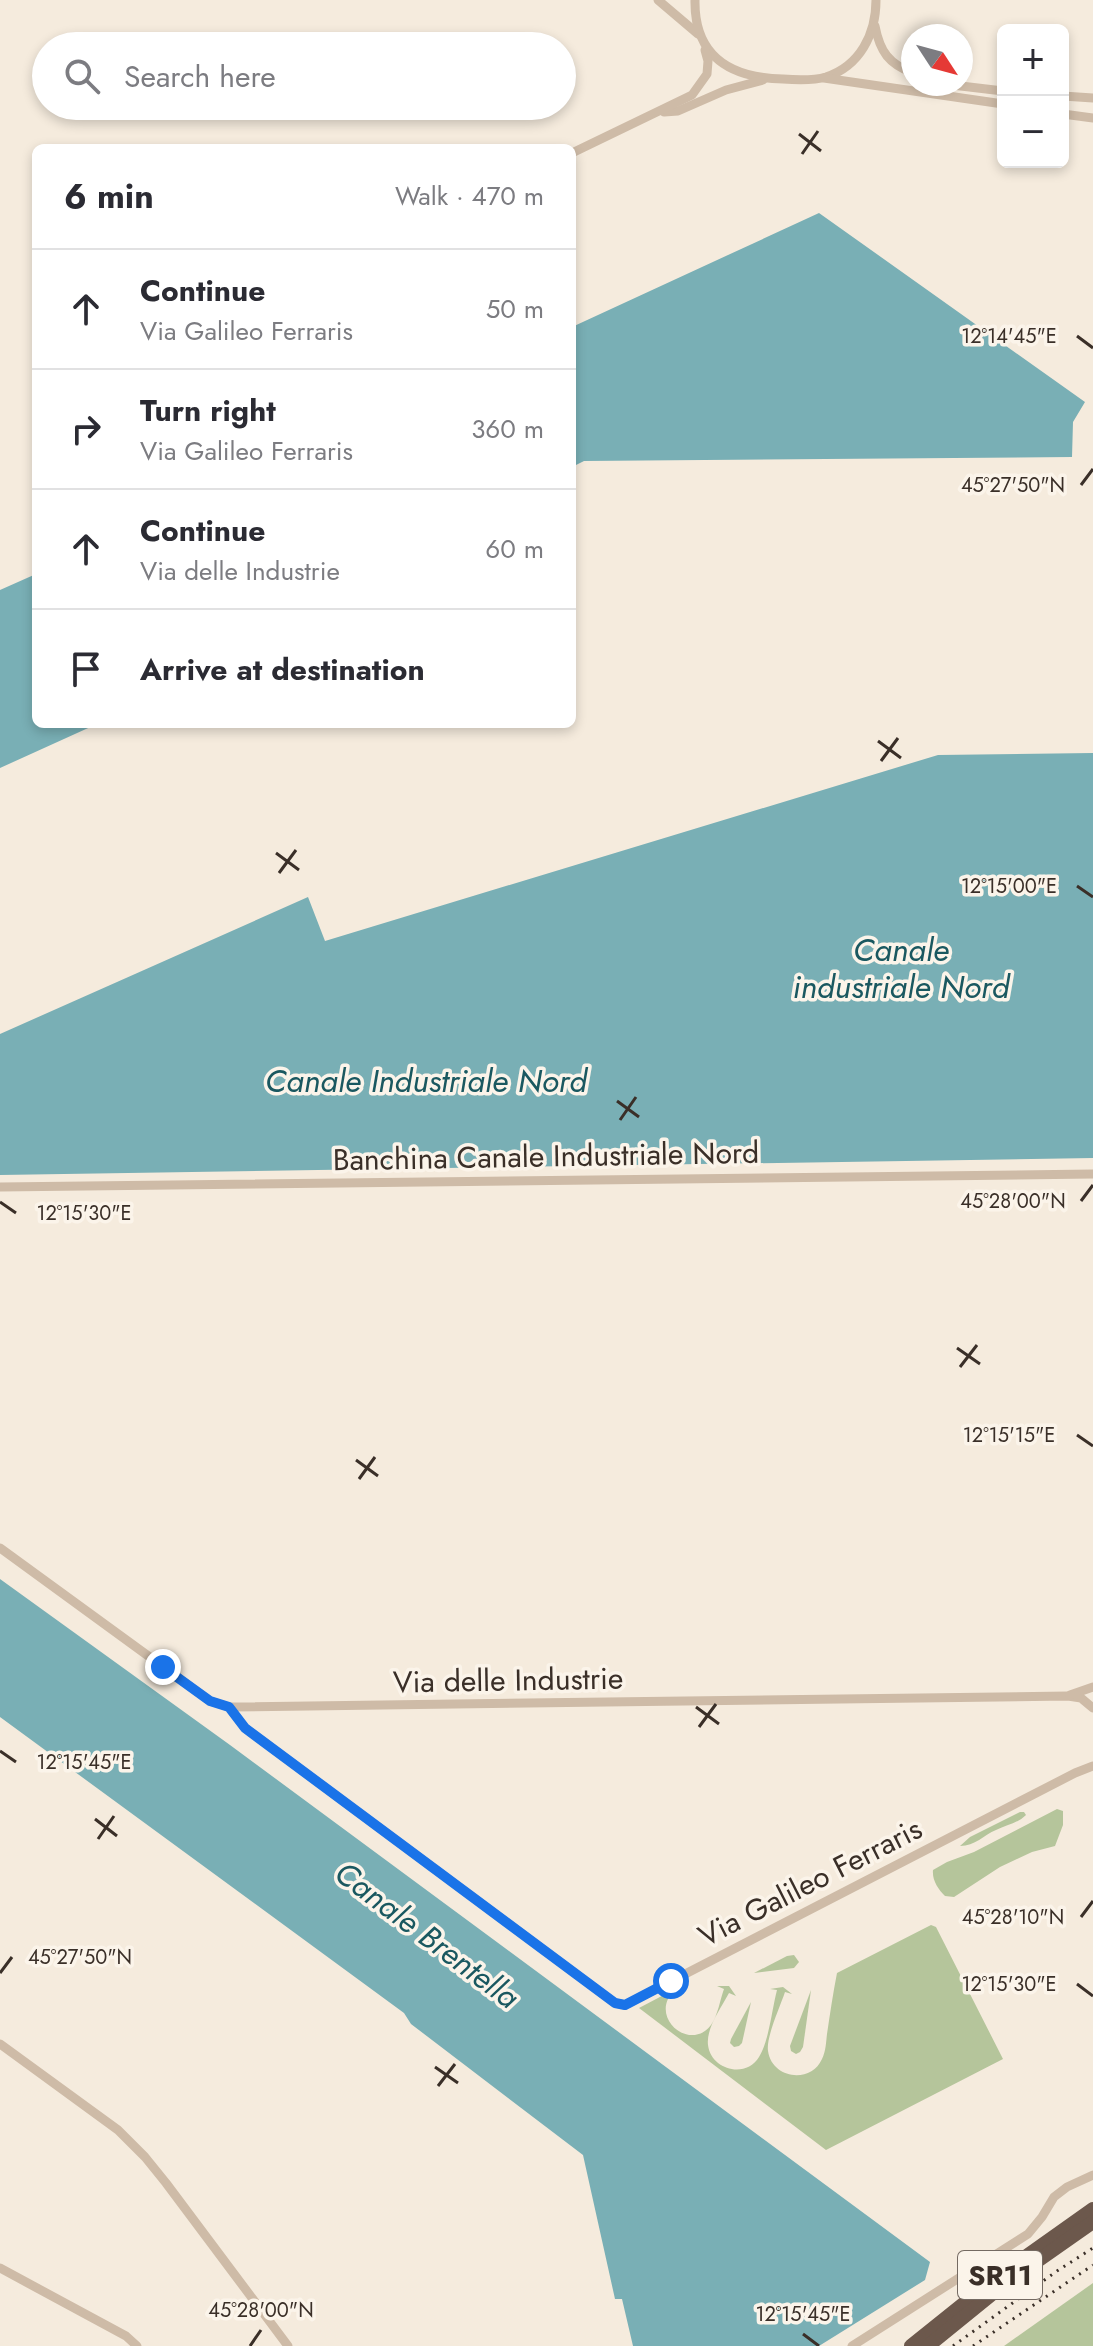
<!DOCTYPE html>
<html lang="en">
<head>
<meta charset="utf-8">
<style>
	body { margin:0; font-family:Jost,sans-serif; background:#f7f7f7; color:#2b2b33 }
	.controls { position:absolute; right:24px; top:24px; display:grid; overflow:hidden; border-radius:12px; box-shadow:0 4px 12px #0003 }
	.controls button { width:72px; height:72px; display:grid; place-items:center; padding:0; border:0; border-bottom:2px solid #e1e1e2; background:#fff; color:#2b2b33; font:40px sans-serif }
	.compass { position:absolute; left:901px; top:24px; width:72px; height:72px; border-radius:50%; background:#fff; box-shadow:0 4px 12px #0003; rotate:126deg }
	.stop { position:absolute; width:24px; height:24px; margin:-18px; border:6px solid #1a73e8; border-radius:50%; background:#fff }
	.stop.end { background:#1a73e8; border-color:#fff; box-shadow:0 2px 8px #0008 }
	.list { margin:0; padding:0; list-style:none }
	h2 { display:flex; justify-content:space-between; align-items:center; height:104px; margin:0; padding:0 32px; font-size:34px }
	h2 small { font-size:26px; font-weight:400; color:#7c7c81 }
	.list li { display:grid; grid-template-columns:52px 1fr auto; gap:24px; align-items:center; box-sizing:border-box; height:120px; padding:0 32px; border-top:2px solid #e1e1e2 }
	.list b { display:block; font-size:30px; white-space:nowrap }
	.list p { margin:0; font-size:26px; white-space:nowrap; color:#7c7c81 }
	.list em { font-size:26px; font-style:normal; color:#7c7c81 }
	.icon { flex:none; width:44px; height:44px; fill:none; stroke:currentColor; stroke-width:2; stroke-linecap:round; stroke-linejoin:round }
	.map { position:relative; flex:none; width:1093px; height:2346px; overflow:hidden }
	.search { position:absolute; background:#fff; box-shadow:0 4px 12px #0003; left:32px; top:32px; width:544px; height:88px; display:flex; align-items:center; gap:20px; box-sizing:border-box; padding:0 28px; border-radius:44px; color:#7c7c81; font-size:30px }
	.panel { position:absolute; background:#fff; box-shadow:0 4px 12px #0003; left:32px; top:144px; width:544px; height:584px; border-radius:12px }
	.map>svg:first-child { display:block }
	.green { fill:#b5c59b }
	.water { fill:#79afb5 }
	.lines { fill:none; stroke-linecap:round; stroke-linejoin:round }
	.minor { stroke:#cebba7; stroke-width:9 }
	.trunk { stroke:#6c584c; stroke-width:14 }
	.rail { stroke:#3a2f28; stroke-width:3; stroke-dasharray:2 6; stroke-linecap:butt }
	.route { stroke:#1a73e8; stroke-width:10 }
	.ticks { fill:none; stroke:#3a2f28; stroke-width:3 }
	.labels { text-anchor:middle; dominant-baseline:central; stroke-width:7; stroke-linejoin:round; paint-order:stroke }
	.shield { fill:#fbf4ea; stroke:#746a62; stroke-width:2 }
	.shield-label { font-size:28px; font-weight:bold; fill:#3a2f28 }
	.street-label { font-size:30px; fill:#3a2f28; stroke:#fbf4ea }
	.water-label { font-size:32px; font-style:italic; fill:#1a5860; stroke:#fbf4ea }
	.ticks-label { font-size:20px; text-anchor:middle; fill:#3a2f28; stroke:#fbf4ea; stroke-width:7; stroke-linejoin:round; paint-order:stroke }
</style>
</head>
<body>
<div class="map">
<svg width="1093" height="2346" viewBox="0 0 1093 2346">
	<rect width="100%" height="100%" fill="#f5ebdd"/>
	<g class="green">
		<path d="M 1057,1809 L 1063,1811 L 1063,1825 L 1055,1846 L 1032,1852 L 1000,1867 L 954,1897 L 945,1896 C 938,1889 932,1880 933,1870 L 947,1862 L 974,1852 Z"/>
		<path d="M 1020,1812 L 1024,1812 L 1026,1815 C 1018,1823 1007,1825 996,1830 C 984,1835 975,1846 960,1846 L 970,1837 Z"/>
		<path d="M 931,1925 L 936,1927 L 1003,2059 L 826,2150 L 639,2008 L 677,1988 C 645,2014 689,2054 711,2025 C 718,2015 720,2000 724,1989 L 717,1986 L 729,1986 L 736,1996 L 729,1993 C 721,2008 706,2028 708,2045 C 711,2070 746,2079 759,2057 C 769,2041 772,2009 777,1990 L 770,1989 L 783,1987 L 792,1994 L 785,1992 C 780,2007 766,2037 768,2051 C 772,2079 811,2084 822,2059 C 826,2051 826,2042 827,2034 C 830,2014 833,1993 837,1973 Z"/>
		<polygon points="794,1955 799,1962 794,1968 754,1973 787,1956"/>
		<polygon points="811,1990 803,2047 800,2052 796,2054 791,2051 790,2046"/>
		<polygon points="751,2002 742,2043 739,2046 734,2047 730,2043 731,2039"/>
		<polygon points="1093,2283 1093,2346 1004,2346"/>
	</g>
	<g class="water">
		<polygon points="819,213 1085,402 1073,422 1072,457 584,461 572,467 572,327"/>
		<polygon points="36,574 36,724 97,724 0,768 0,590"/>
		<polygon points="1093,753 1093,1158 0,1175 0,1034 308,897 325,941 938,755"/>
		<polygon points="0,1579 230,1745 930,2262 925,2280 819,2346 633,2346 622,2299 615,2299 583,2155 411,2024 404,2013 0,1717"/>
	</g>
	<g class="lines">
		<g class="minor">
			<polyline points="658,0 698,34"/>
			<path d="M 695,0 C 694,57 731,78 783,79 C 796,80 812,81 826,77 C 860,66 876,34 876,0"/>
			<path d="M 875,26 C 880,52 889,64 913,73"/>
			<polyline points="824,78 1003,104"/>
			<polyline points="944,84 1003,91"/>
			<polyline points="1063,96 1093,98"/>
			<polyline points="664,112 678,111 726,90 763,80"/>
			<polyline points="1063,114 1093,118"/>
			<polyline points="572,153 692,95 707,74 708,61 705,50"/>
			<polyline points="0,1187 1093,1174"/>
			<polyline points="0,1548 210,1701 229,1707 1068,1696 1081,1698 1093,1708"/>
			<polyline points="1070,1695 1093,1687"/>
			<polyline points="229,1707 245,1728 615,2003 625,2005 1075,1773 1093,1766"/>
			<polyline points="0,2044 118,2130 145,2157 166,2183 288,2346"/>
			<polyline points="0,2268 126,2336 137,2346"/>
			<polyline points="852,2346 1028,2234 1042,2217 1054,2197 1067,2187 1093,2175"/>
		</g>
		<g class="trunk">
			<polyline points="911,2346 997,2277 1093,2209"/>
			<polyline points="928,2346 1003,2285 1093,2222"/>
		</g>
		<g class="rail">
			<polyline points="953,2346 1057,2271 1093,2248"/>
			<polyline points="973,2346 1093,2265"/>
		</g>
	</g>
	<g class="lines">
		<polyline class="route" points="163,1667 210,1701 229,1707 245,1728 615,2003 625,2005 671,1981"/>
	</g>
	<path class="ticks" d="M 799,134 L 821,151M 802,154 L 818,131M 1077,336 L 1093,348M 1081,485 L 1093,469M 878,741 L 901,758M 881,761 L 898,738M 276,853 L 299,870M 279,873 L 296,850M 1077,886 L 1093,897M 617,1101 L 639,1117M 620,1120 L 636,1097M 1081,1201 L 1093,1185M 0,1202 L 16,1213M 957,1348 L 980,1364M 960,1367 L 977,1345M 1077,1435 L 1093,1446M 356,1460 L 378,1476M 359,1479 L 375,1457M 696,1707 L 719,1724M 699,1727 L 716,1704M 0,1751 L 16,1762M 95,1819 L 117,1836M 98,1839 L 114,1816M 1081,1917 L 1093,1901M 0,1973 L 12,1957M 1077,1984 L 1093,1996M 435,2067 L 458,2083M 438,2086 L 455,2064M 803,2334 L 819,2346M 250,2346 L 261,2330"/>
	<g class="labels">
		<rect class="shield" x="958" y="2251" width="84" height="48" rx="6"/>
		<g class="shield-label">
			<text x="1000" y="2275">SR11</text>
		</g>
		<g class="street-label">
			<text transform="translate(546 1156) rotate(-1)">Banchina Canale Industriale Nord</text>
			<text transform="translate(508 1680) rotate(-1)">Via delle Industrie</text>
			<text transform="translate(810 1882) rotate(-27)">Via Galileo Ferraris</text>
		</g>
		<g class="water-label">
			<text x="901" y="950">Canale<tspan x="901" dy="37">industriale Nord</tspan></text>
			<text x="426" y="1081">Canale Industriale Nord</text>
			<text transform="translate(427 1935) rotate(37)">Canale Brentella</text>
		</g>
	</g>
	<g class="ticks-label">
		<text x="1009" y="343">12°14'45"E</text>
		<text x="1013" y="492">45°27'50"N</text>
		<text x="1009" y="893">12°15'00"E</text>
		<text x="1013" y="1208">45°28'00"N</text>
		<text x="84" y="1220">12°15'30"E</text>
		<text x="1009" y="1442">12°15'15"E</text>
		<text x="84" y="1769">12°15'45"E</text>
		<text x="1013" y="1924">45°28'10"N</text>
		<text x="80" y="1964">45°27'50"N</text>
		<text x="1009" y="1991">12°15'30"E</text>
		<text x="261" y="2317">45°28'00"N</text>
		<text x="803" y="2321">12°15'45"E</text>
	</g>
</svg>
<div class="controls">
<button>+</button>
<button>−</button>
</div>
<svg class="compass" viewBox="-18 -18 36 36"><path d="M0-13l5 13h-10z" fill="#e53935"/><path d="M0 13l5-13h-10z" fill="#7c7c81"/></svg>
<div class="stop" style="left:671px;top:1981px"></div>
<div class="stop end" style="left:163px;top:1667px"></div>
<div class="search"><svg class="icon" aria-label="search" viewBox="0 0 24 24"><circle cx="10" cy="10" r="6"/><path d="M15 15l6 6"/></svg>Search here</div>
<section class="panel">
<h2>6 min<small>Walk · 470 m</small></h2>
<ul class="list">
<li><svg class="icon" aria-label="ahead" viewBox="0 0 24 24"><path d="M12 20V5M6 11l6-6 6 6"/></svg><div><b>Continue</b><p>Via Galileo Ferraris</p></div><em>50 m</em></li>
<li><svg class="icon" aria-label="right" viewBox="0 0 24 24"><path d="M7 20v-9h11M14 6l5 5-5 5"/></svg><div><b>Turn right</b><p>Via Galileo Ferraris</p></div><em>360 m</em></li>
<li><svg class="icon" aria-label="ahead" viewBox="0 0 24 24"><path d="M12 20V5M6 11l6-6 6 6"/></svg><div><b>Continue</b><p>Via delle Industrie</p></div><em>60 m</em></li>
<li><svg class="icon" aria-label="arrive" viewBox="0 0 24 24"><path d="M6 21V4h12l-3 4 3 4H6"/></svg><div><b>Arrive at destination</b></div></li>
</ul>
</section>
</div>
</body>
</html>
